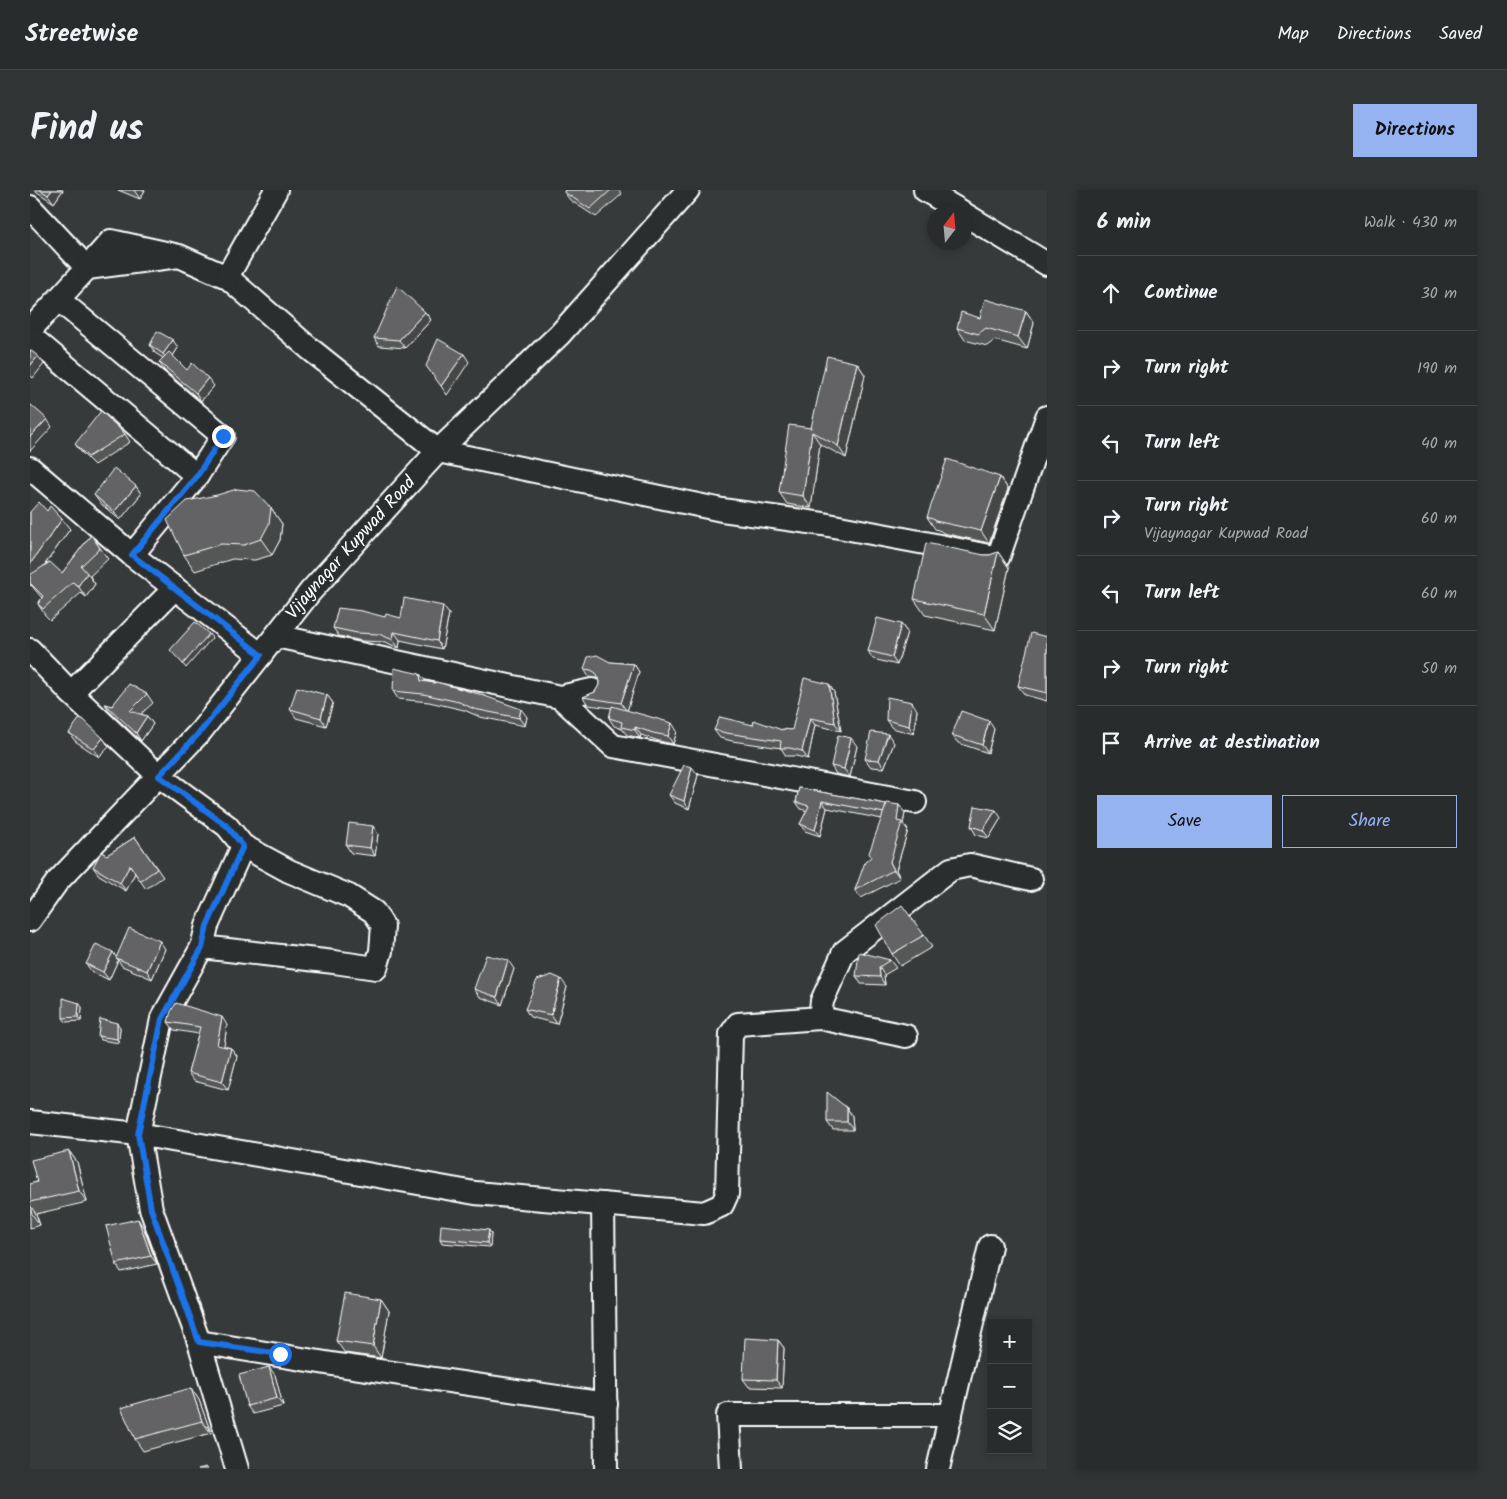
<!DOCTYPE html>
<html lang="en">
<head>
<meta charset="utf-8">
<style>
	body { margin:0; font-family:Kalam,sans-serif; background:#313434; color:#f1f3f6 }
	.controls { position:absolute; right:15px; bottom:15px; display:grid; overflow:hidden; border-radius:0px; box-shadow:0 2px 8px #0003 }
	.controls button { width:45px; height:45px; display:grid; place-items:center; padding:0; border:0; border-bottom:1px solid #454848; background:#292c2c; color:#f1f3f6; font:25px sans-serif }
	.compass { position:absolute; left:897px; top:15px; width:45px; height:45px; border-radius:50%; background:#292c2c; box-shadow:0 2px 8px #0003; rotate:16deg }
	.stop { position:absolute; width:15px; height:15px; margin:-11px; border:4px solid #1a73e8; border-radius:50%; background:#fff }
	.stop.end { background:#1a73e8; border-color:#fff; box-shadow:0 1px 5px #0008 }
	.list { margin:0; padding:0; list-style:none }
	h2 { display:flex; justify-content:space-between; align-items:center; height:65px; margin:0; padding:0 20px; font-size:21px }
	h2 small { font-size:16px; font-weight:400; color:#a5a7a9 }
	.list li { display:grid; grid-template-columns:32px 1fr auto; gap:15px; align-items:center; box-sizing:border-box; height:75px; padding:0 20px; border-top:1px solid #454848 }
	.list b { display:block; font-size:19px; white-space:nowrap }
	.list p { margin:0; font-size:16px; white-space:nowrap; color:#a5a7a9 }
	.list em { font-size:16px; font-style:normal; color:#a5a7a9 }
	.actions { display:flex; gap:10px; padding:15px 20px }
	.actions a { flex:1; padding:11px 0; border:1px solid #95b2f1; border-radius:0px; text-align:center; font-size:18px; color:#95b2f1 }
	.actions .main { background:#95b2f1; color:#111 }
	.icon { flex:none; width:28px; height:28px; fill:none; stroke:currentColor; stroke-width:2; stroke-linecap:round; stroke-linejoin:round }
	.map { position:relative; flex:none; width:1017px; height:1279px; overflow:hidden; border-radius:0px }
	header { display:flex; align-items:center; gap:30px; box-sizing:border-box; height:70px; padding:0 25px; background:#292c2c; border-bottom:1px solid #454848 }
	header strong { font-size:24px }
	nav { display:flex; gap:28px; margin-inline-start:auto; font-size:18px }
	.intro { display:flex; align-items:center; justify-content:space-between; box-sizing:border-box; height:120px; padding:0 30px }
	h1 { margin:0; font-size:35px }
	.button { padding:12px 22px; border-radius:0px; background:#95b2f1; color:#111; font-size:18px; font-weight:700 }
	main { display:flex; gap:30px; padding:0 30px }
	aside { flex:1; background:#292c2c; border-radius:0px; box-shadow:0 2px 8px #0003 }
	.map>svg:first-child { display:block }
	.lines { fill:none; stroke-linecap:round; stroke-linejoin:round }
	.minor-casing { stroke:#fff; stroke-width:26 }
	.minor { stroke:#2a2d2e; stroke-width:22 }
	.wall { fill:#555657; stroke:#fff }
	.shaded-wall { fill:#454647; stroke:#fff }
	.building { fill:#636465; stroke:#fff }
	.route { stroke:#1a73e8; stroke-width:6 }
	.labels { text-anchor:middle; dominant-baseline:central; stroke-width:4.5; stroke-linejoin:round; paint-order:stroke }
	.street-label { font-size:18px; fill:#fff; stroke:#2a2d2e }
</style>
</head>
<body>
<header>
<strong>Streetwise</strong>
<nav><a>Map</a><a>Directions</a><a>Saved</a></nav>
</header>
<div class="intro"><h1>Find us</h1><a class="button">Directions</a></div>
<main>
<div class="map">
<svg width="1017" height="1279" viewBox="0 0 1017 1279">
	<rect width="100%" height="100%" fill="#373a3b"/>
	<filter id="ink" filterUnits="userSpaceOnUse"><feTurbulence type="fractalNoise" baseFrequency=".02" numOctaves="2"/><feDisplacementMap in="SourceGraphic" scale="10" xChannelSelector="R" yChannelSelector="G"/><feConvolveMatrix kernelMatrix="1 2 1 2 8 2 1 2 1" color-interpolation-filters="sRGB"/></filter>
	<g filter="url(#ink)">
		<g class="lines">
			<g class="minor-casing">
				<g id="minor">
					<polyline points="895,0 932,22"/>
					<polyline points="0,17 57,78 0,140"/>
					<polyline points="934,24 1017,74"/>
					<polyline points="149,66 57,78 81,51 149,66 197,87 280,159 408,261 692,320 793,334 895,353 968,368 1017,227"/>
					<polyline points="197,87 246,0"/>
					<polyline points="29,110 193,246 167,286"/>
					<polyline points="0,146 167,286 102,365"/>
					<polyline points="0,278 102,365 231,465"/>
					<polyline points="246,446 530,507 562,500"/>
					<polyline points="0,460 41,503 129,586 197,636 213,656 259,681 319,706 344,722 353,736 351,761 346,778 304,772 172,757"/>
					<polyline points="41,503 145,398"/>
					<polyline points="530,507 583,556 885,612"/>
					<path id="s1" d="M 0,730 L 27,692 L 171,541 L 280,402 L 408,261 L 530,144 L 658,0"/>
					<polyline points="790,828 792,811 814,762 921,679 940,675 1001,689"/>
					<polyline points="0,932 108,944 445,1003 674,1023 692,1015 697,1004 701,844 708,834 790,828 876,846"/>
					<polyline points="573,1014 576,1279"/>
					<polyline points="169,1152 302,1174 576,1214"/>
					<polyline points="207,1279 169,1152 121,1019 108,944 132,829 172,757 177,736 213,656"/>
					<polyline points="701,1279 698,1225 921,1225"/>
					<polyline points="908,1279 960,1056"/>
				</g>
			</g>
			<use href="#minor" class="minor"/>
		</g>
		<g class="wall">
			<polygon points="4,0 33,0 24,13"/>
			<polygon points="88,0 115,0 110,9"/>
			<polygon points="535,0 589,0 592,4 566,27 540,10 534,2"/>
			<polygon points="996,121 1004,133 997,159 965,150 957,156 935,150 927,138 950,128"/>
			<polygon points="395,122 401,130 375,158 349,156 344,148"/>
			<polygon points="120,155 148,158 143,166 157,180 184,196 171,211 134,180 129,172 133,168 125,163"/>
			<polygon points="827,173 835,185 816,268 790,254 781,318 757,314 749,302 781,238"/>
			<polygon points="95,244 100,252 64,275 51,262 45,254"/>
			<polygon points="970,287 978,299 959,353 913,343 911,341 905,339 897,327"/>
			<polygon points="106,296 111,304 90,330 70,313 64,305"/>
			<polygon points="241,318 252,334 250,350 242,365 225,370 202,369 165,381 154,365"/>
			<polygon points="17,321 40,339 14,376 32,383 61,345 78,369 60,386 65,394 56,407 51,403 20,430 15,425 8,414 12,408 1,395 0,396 0,322"/>
			<polygon points="968,362 979,378 965,440 895,425 884,409 954,365 960,365"/>
			<polygon points="419,424 412,459 370,450 369,458 355,452 332,451 309,446 303,438 355,427 371,428"/>
			<polygon points="871,434 877,442 867,475 843,469 838,461"/>
			<polygon points="1017,447 1017,511 995,505 988,496"/>
			<polygon points="580,472 604,474 609,482 597,521 647,541 643,554 629,551 611,545 610,548 597,545 592,539 584,536 579,528 582,518 558,515 553,507 565,502 569,495 569,490 566,488 559,487 554,479"/>
			<polygon points="396,492 497,527 495,536 450,527 434,520 399,512 368,509 363,501"/>
			<polygon points="804,502 811,541 785,535 778,569 766,566 756,566 751,558 702,551 690,548 684,540 723,535 752,540 762,540"/>
			<polygon points="117,504 123,513 111,524 117,526 123,534 111,551 81,523 75,514 82,516"/>
			<polygon points="297,505 303,513 296,536 266,528 260,519"/>
			<polygon points="887,520 884,544 862,538 856,530"/>
			<polygon points="964,539 958,563 928,553 922,545"/>
			<polygon points="39,543 73,548 79,557 69,567 45,551"/>
			<polygon points="864,553 854,578 841,577 835,569"/>
			<polygon points="827,556 820,587 806,584 801,576"/>
			<polygon points="668,585 659,619 645,613 639,605"/>
			<polygon points="769,598 856,614 857,615 869,615 875,623 873,634 878,640 866,680 870,688 831,708 825,700 841,667 852,629 797,618 790,646 775,641 770,634 777,621 771,619 766,612"/>
			<polygon points="971,628 959,648 946,645 941,636"/>
			<polygon points="348,644 345,666 321,663 316,655"/>
			<polygon points="105,647 133,687 116,699 105,683 96,701 69,685 63,677 77,665"/>
			<polygon points="894,745 902,757 870,776 862,764"/>
			<polygon points="135,759 122,789 92,776 88,770 79,790 62,782 56,774"/>
			<polygon points="860,770 866,778 854,785 855,795 831,794 826,786"/>
			<polygon points="484,779 472,815 450,807 444,799"/>
			<polygon points="537,797 527,834 500,827 495,819"/>
			<polygon points="52,817 51,831 36,832 33,828"/>
			<polygon points="138,832 197,835 194,856 201,858 207,866 198,900 164,891 158,883 169,844 144,840"/>
			<polygon points="90,837 89,853 71,850 68,846"/>
			<polygon points="817,918 822,926 823,940 803,940 797,932"/>
			<polygon points="39,961 47,972 57,1012 6,1024 10,1035 0,1038 0,994 7,992"/>
			<polygon points="108,1029 113,1037 127,1074 91,1082 86,1074"/>
			<polygon points="461,1044 460,1057 412,1053 410,1049"/>
			<polygon points="351,1109 359,1121 351,1168 315,1163 306,1151"/>
			<polygon points="748,1150 754,1158 752,1198 719,1197 713,1189"/>
			<polygon points="245,1185 253,1216 223,1224 217,1216"/>
			<polygon points="161,1198 169,1210 181,1243 113,1261 105,1249"/>
		</g>
		<g class="shaded-wall">
			<polygon points="22,0 33,0 24,13 18,5"/>
			<polygon points="104,0 115,0 110,9"/>
			<polygon points="996,121 1004,133 997,159 988,147"/>
			<polygon points="395,122 401,130 375,158 369,150"/>
			<polygon points="143,150 148,158 139,172 133,164"/>
			<polygon points="434,164 439,172 417,205 411,196"/>
			<polygon points="8,166 14,174 3,188 0,185 0,176"/>
			<polygon points="827,173 835,185 816,268 808,256"/>
			<polygon points="178,188 184,196 171,211 166,203"/>
			<polygon points="17,229 22,237 0,261 0,247"/>
			<polygon points="782,242 790,254 781,318 773,306"/>
			<polygon points="970,287 978,299 959,353 951,341"/>
			<polygon points="106,296 111,304 90,330 84,322"/>
			<polygon points="241,318 252,334 250,350 242,365 231,349"/>
			<polygon points="32,329 40,339 1,394 0,393 0,374"/>
			<polygon points="968,362 979,378 965,440 954,424"/>
			<polygon points="57,383 65,394 56,407 48,396"/>
			<polygon points="413,416 419,424 412,459 407,451"/>
			<polygon points="871,434 877,442 867,475 862,467"/>
			<polygon points="364,442 370,450 369,458 363,450"/>
			<polygon points="179,444 182,448 156,478 153,474"/>
			<polygon points="604,474 609,482 597,521 591,513"/>
			<polygon points="390,484 396,492 391,491"/>
			<polygon points="799,494 804,502 811,541 805,533"/>
			<polygon points="297,505 303,513 296,536 291,528"/>
			<polygon points="882,512 887,520 884,544 879,536"/>
			<polygon points="491,519 497,527 495,536 489,528"/>
			<polygon points="117,526 123,534 111,551 106,543"/>
			<polygon points="780,528 785,535 778,569 772,561"/>
			<polygon points="959,531 964,539 958,563 952,555"/>
			<polygon points="642,533 647,541 643,554 638,546"/>
			<polygon points="605,537 611,545 610,548 605,540"/>
			<polygon points="858,544 864,553 854,578 849,570"/>
			<polygon points="73,548 79,557 69,567 64,559"/>
			<polygon points="821,548 827,556 820,587 814,579"/>
			<polygon points="662,577 668,585 659,619 654,611"/>
			<polygon points="792,611 797,618 790,646 785,640"/>
			<polygon points="869,615 875,623 873,634 878,640 866,680 870,688 864,680 860,672"/>
			<polygon points="966,620 971,628 959,648 953,640"/>
			<polygon points="343,636 348,644 345,666 340,658"/>
			<polygon points="100,675 105,683 96,701 90,693"/>
			<polygon points="130,751 135,759 122,789 117,781"/>
			<polygon points="83,762 88,770 79,790 73,782"/>
			<polygon points="478,770 484,779 472,815 467,807"/>
			<polygon points="849,777 854,785 855,795 850,787"/>
			<polygon points="531,789 537,797 527,834 521,825"/>
			<polygon points="49,813 52,817 51,831 48,827"/>
			<polygon points="192,827 197,835 193,863 187,855"/>
			<polygon points="87,833 90,837 89,853 87,849"/>
			<polygon points="201,858 207,866 198,900 192,892"/>
			<polygon points="817,918 822,926 823,940 817,932"/>
			<polygon points="39,961 47,972 57,1012 49,1001"/>
			<polygon points="0,1015 6,1024 10,1035 2,1024"/>
			<polygon points="108,1029 113,1037 127,1074 121,1066"/>
			<polygon points="459,1040 461,1044 460,1057 457,1053"/>
			<polygon points="351,1109 359,1121 351,1168 343,1156"/>
			<polygon points="748,1150 754,1158 752,1198 746,1190"/>
			<polygon points="239,1177 245,1185 253,1216 247,1208"/>
			<polygon points="161,1198 169,1210 181,1243 172,1231"/>
		</g>
		<g class="building">
			<polygon points="10,0 22,0 18,5"/>
			<polygon points="535,0 581,0 560,19 534,2"/>
			<polygon points="367,96 395,122 369,150 344,148"/>
			<polygon points="955,109 996,121 988,147 956,138 948,144 927,138 931,122 950,128"/>
			<polygon points="127,141 143,150 133,164 120,155"/>
			<polygon points="408,149 434,164 411,196 396,176"/>
			<polygon points="0,160 8,166 0,176"/>
			<polygon points="139,162 157,180 162,173 178,188 166,203 129,172"/>
			<polygon points="797,166 827,173 808,256 782,242 773,306 749,302 759,235 781,238"/>
			<polygon points="0,214 17,229 0,247"/>
			<polygon points="71,221 95,244 58,267 45,254"/>
			<polygon points="917,269 970,287 951,341 905,331 905,330 897,327"/>
			<polygon points="84,278 106,296 84,322 64,305"/>
			<polygon points="207,299 225,301 241,318 239,334 231,349 214,355 191,354 154,365 137,330 157,311 187,305"/>
			<polygon points="9,312 17,321 20,316 32,329 0,374 0,322"/>
			<polygon points="61,345 70,358 51,376 57,383 48,396 43,392 13,419 8,414 13,406 0,393 0,385 20,372 32,383"/>
			<polygon points="896,353 954,365 960,365 968,362 954,424 884,409"/>
			<polygon points="374,408 413,416 407,451 364,442 363,450 349,444 327,443 303,438 308,418 332,421 355,427 356,424 371,428"/>
			<polygon points="847,428 871,434 862,467 838,461"/>
			<polygon points="165,432 179,444 153,474 140,460"/>
			<polygon points="1001,443 1017,447 1017,503 988,496"/>
			<polygon points="567,465 580,472 604,474 591,513 553,507 565,502 569,495 569,490 566,483 561,480 554,479 558,467"/>
			<polygon points="364,478 390,484 391,491 405,493 406,492 449,504 491,519 489,528 444,519 429,512 393,504 363,501"/>
			<polygon points="774,488 799,494 805,533 780,528 772,561 760,558 750,558 751,551 696,543 684,540 690,527 723,535 724,530 752,540 752,539 762,540"/>
			<polygon points="99,494 117,504 100,521 117,526 106,543 75,514 82,516"/>
			<polygon points="267,497 297,505 291,528 260,519"/>
			<polygon points="857,507 882,512 879,536 856,530"/>
			<polygon points="582,516 642,533 638,546 623,543 605,537 605,540 591,537 592,532 579,528"/>
			<polygon points="931,521 959,531 952,555 922,545"/>
			<polygon points="50,528 54,530 73,548 64,559 39,543"/>
			<polygon points="841,542 858,544 849,570 835,569"/>
			<polygon points="808,545 821,548 814,579 801,576"/>
			<polygon points="654,575 662,577 654,611 639,605"/>
			<polygon points="769,598 856,614 854,623 792,611 785,640 770,634 779,616 766,612"/>
			<polygon points="857,613 869,615 867,631 872,632 860,672 864,680 825,700 835,672 841,667 839,663"/>
			<polygon points="945,616 966,620 953,640 941,636"/>
			<polygon points="319,633 343,636 340,658 316,655"/>
			<polygon points="105,647 127,679 110,691 100,675 90,693 63,677 71,662 77,665"/>
			<polygon points="872,715 894,745 862,764 846,735"/>
			<polygon points="99,738 130,751 117,781 86,768"/>
			<polygon points="66,754 83,762 73,782 56,774"/>
			<polygon points="829,762 860,770 849,777 850,787 826,786"/>
			<polygon points="456,765 478,770 467,807 444,799"/>
			<polygon points="522,785 531,789 521,825 495,819 507,790"/>
			<polygon points="33,808 49,813 48,827 33,828"/>
			<polygon points="146,813 192,827 187,855 201,858 192,892 158,883 170,837 138,832 141,821"/>
			<polygon points="70,829 87,833 87,849 68,846"/>
			<polygon points="797,902 817,918 817,932 797,932"/>
			<polygon points="39,961 49,1001 0,1012 0,994 7,992 1,970"/>
			<polygon points="108,1029 121,1066 86,1074 76,1036"/>
			<polygon points="411,1035 459,1040 457,1053 410,1049"/>
			<polygon points="315,1103 351,1109 343,1156 306,1151"/>
			<polygon points="715,1148 748,1150 746,1190 713,1189"/>
			<polygon points="239,1177 247,1208 217,1216 209,1185"/>
			<polygon points="161,1198 172,1231 105,1249 91,1218"/>
			<polygon points="176,1277 178,1279 168,1279"/>
		</g>
	</g>
	<g class="lines" filter="url(#ink)">
		<polyline class="route" points="193,246 167,286 102,365 231,465 171,541 129,586 197,636 213,656 177,736 172,758 132,829 108,944 121,1019 169,1152 250,1164"/>
	</g>
	<g class="labels">
		<g class="street-label">
			<text stroke="none"><textPath href="#s1" startOffset="492">Vijaynagar Kupwad Road</textPath></text>
		</g>
	</g>
</svg>
<div class="controls">
<button>+</button>
<button>−</button>
<button><svg class="icon" aria-label="layers" viewBox="0 0 24 24"><path d="M12 4l9 5-9 5-9-5zM3 14l9 5 9-5"/></svg></button>
</div>
<svg class="compass" viewBox="-18 -18 36 36"><path d="M0-13l5 13h-10z" fill="#e53935"/><path d="M0 13l5-13h-10z" fill="#a5a7a9"/></svg>
<div class="stop" style="left:250px;top:1164px"></div>
<div class="stop end" style="left:193px;top:246px"></div>
</div>
<aside>
<h2>6 min<small>Walk · 430 m</small></h2>
<ul class="list">
<li><svg class="icon" aria-label="ahead" viewBox="0 0 24 24"><path d="M12 20V5M6 11l6-6 6 6"/></svg><div><b>Continue</b></div><em>30 m</em></li>
<li><svg class="icon" aria-label="right" viewBox="0 0 24 24"><path d="M7 20v-9h11M14 6l5 5-5 5"/></svg><div><b>Turn right</b></div><em>190 m</em></li>
<li><svg class="icon" aria-label="left" viewBox="0 0 24 24"><path d="M17 20v-9H6M10 6l-5 5 5 5"/></svg><div><b>Turn left</b></div><em>40 m</em></li>
<li><svg class="icon" aria-label="right" viewBox="0 0 24 24"><path d="M7 20v-9h11M14 6l5 5-5 5"/></svg><div><b>Turn right</b><p>Vijaynagar Kupwad Road</p></div><em>60 m</em></li>
<li><svg class="icon" aria-label="left" viewBox="0 0 24 24"><path d="M17 20v-9H6M10 6l-5 5 5 5"/></svg><div><b>Turn left</b></div><em>60 m</em></li>
<li><svg class="icon" aria-label="right" viewBox="0 0 24 24"><path d="M7 20v-9h11M14 6l5 5-5 5"/></svg><div><b>Turn right</b></div><em>50 m</em></li>
<li><svg class="icon" aria-label="arrive" viewBox="0 0 24 24"><path d="M6 21V4h12l-3 4 3 4H6"/></svg><div><b>Arrive at destination</b></div></li>
</ul>
<div class="actions"><a class="main">Save</a><a>Share</a></div>
</aside>
</main>
</body>
</html>
